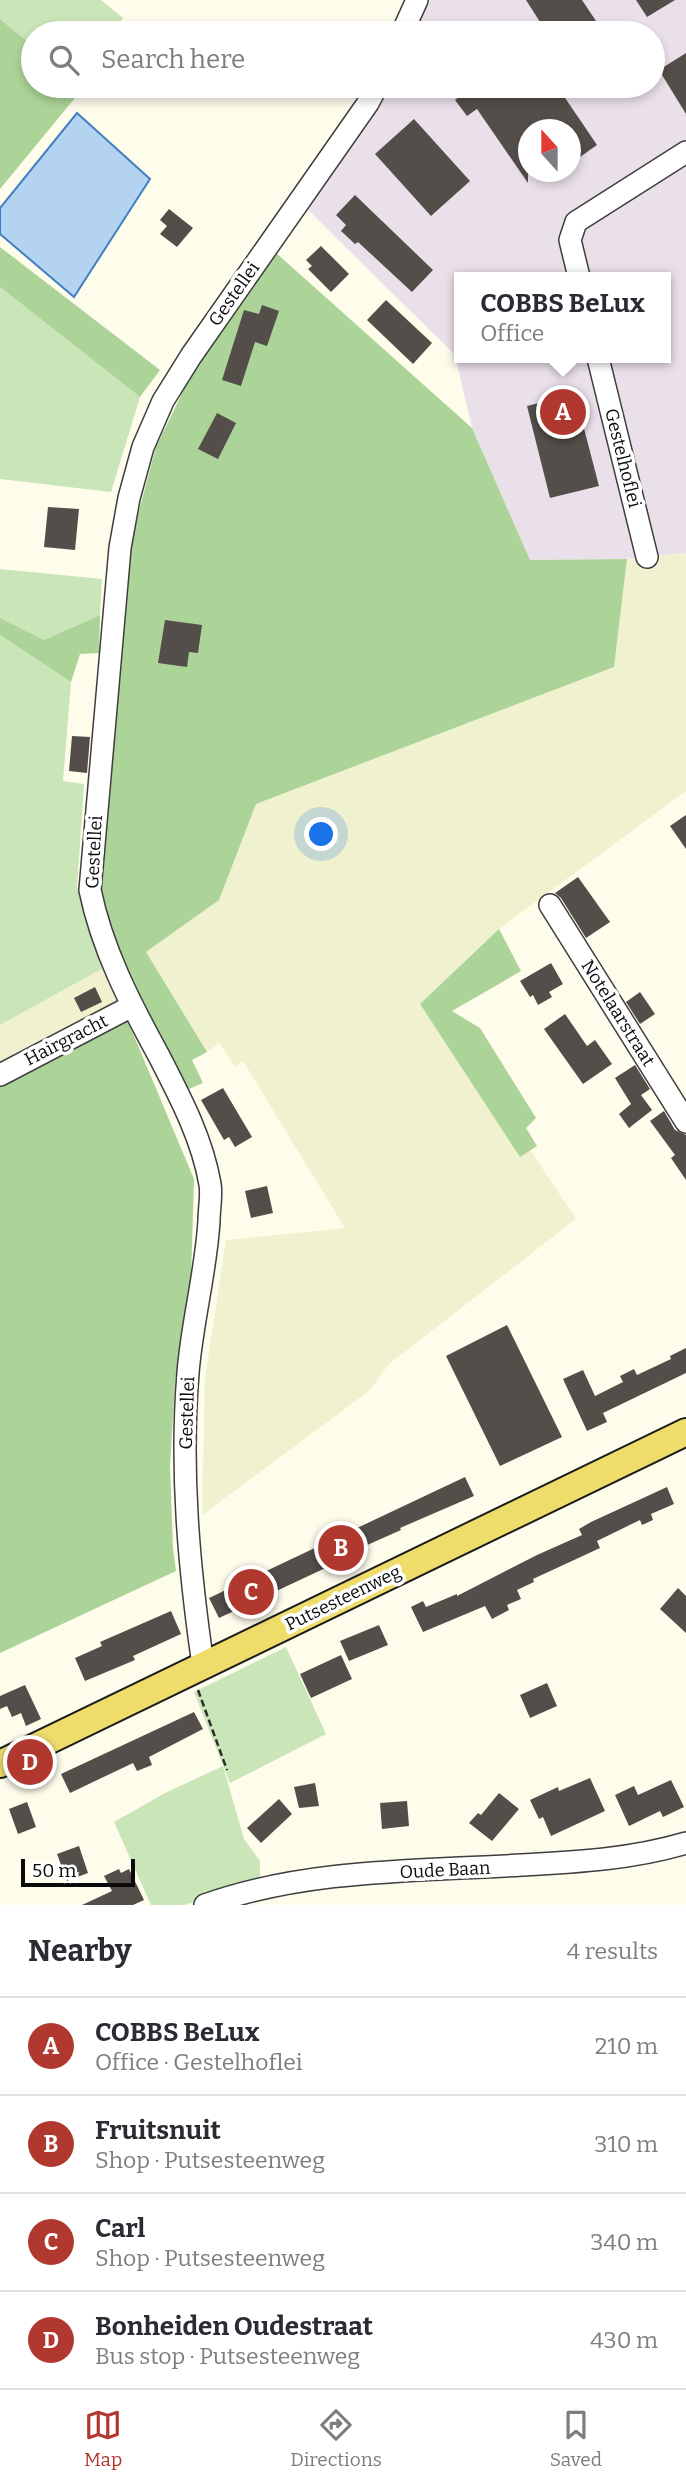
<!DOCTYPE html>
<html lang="en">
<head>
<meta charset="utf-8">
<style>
	body { margin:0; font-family:Bitter,serif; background:#f7f7f7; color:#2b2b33 }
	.compass { position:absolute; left:518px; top:119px; width:63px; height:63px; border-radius:50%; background:#fff; box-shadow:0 4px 10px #0003; rotate:339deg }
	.scale { position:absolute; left:21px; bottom:18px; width:114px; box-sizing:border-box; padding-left:7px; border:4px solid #0b0b0b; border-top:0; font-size:19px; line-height:24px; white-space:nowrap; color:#0b0b0b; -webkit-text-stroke:5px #fff; paint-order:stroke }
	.you { position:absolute; left:322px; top:835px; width:24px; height:24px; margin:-18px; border:5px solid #fff; border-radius:50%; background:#1a73e8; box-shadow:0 0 0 10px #1a73e833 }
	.badge { display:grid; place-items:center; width:46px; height:46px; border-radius:50%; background:#b0382f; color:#fff; font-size:23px; font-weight:700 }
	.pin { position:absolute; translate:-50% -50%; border:4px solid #fff; box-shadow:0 2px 7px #0006 }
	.popup { position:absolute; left:454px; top:272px; width:217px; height:91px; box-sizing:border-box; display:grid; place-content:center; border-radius:0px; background:#fff; filter:drop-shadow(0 2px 5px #0005); font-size:23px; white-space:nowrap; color:#7c7c81 }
	.popup b { font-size:26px; color:#2b2b33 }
	.popup::after { content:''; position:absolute; left:50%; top:100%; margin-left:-14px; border:14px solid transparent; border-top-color:#fff }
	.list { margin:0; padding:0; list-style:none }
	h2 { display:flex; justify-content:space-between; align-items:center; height:91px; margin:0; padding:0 28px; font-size:30px }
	h2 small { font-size:23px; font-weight:400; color:#7c7c81 }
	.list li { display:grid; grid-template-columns:46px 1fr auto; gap:21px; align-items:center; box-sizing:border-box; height:98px; padding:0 28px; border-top:2px solid #e1e1e2 }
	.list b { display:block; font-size:26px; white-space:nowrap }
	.list p { margin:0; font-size:23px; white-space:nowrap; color:#7c7c81 }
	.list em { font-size:23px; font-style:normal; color:#7c7c81 }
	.icon { flex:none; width:38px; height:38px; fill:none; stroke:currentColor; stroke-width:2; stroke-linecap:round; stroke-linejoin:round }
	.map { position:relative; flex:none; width:686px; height:1905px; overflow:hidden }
	.search { position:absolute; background:#fff; box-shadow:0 4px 10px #0003; left:21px; right:21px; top:21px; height:77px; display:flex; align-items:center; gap:18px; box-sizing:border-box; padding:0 24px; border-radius:38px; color:#7c7c81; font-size:26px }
	.sheet { height:483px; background:#fff }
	nav { display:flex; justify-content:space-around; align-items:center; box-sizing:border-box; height:98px; border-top:2px solid #e1e1e2; background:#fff; font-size:19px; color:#7c7c81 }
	nav a { display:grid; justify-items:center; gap:4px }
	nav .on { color:#b0382f }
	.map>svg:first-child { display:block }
	.industrial { fill:#eae0ea; fill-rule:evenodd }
	.farmland { fill:#f0f1ce }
	.green { fill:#cae5b8 }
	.forest { fill:#acd498 }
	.water { fill:#b4d3f1; stroke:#407fc2; stroke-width:2 }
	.building { fill:#534e49 }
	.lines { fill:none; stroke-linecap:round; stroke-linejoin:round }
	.minor-casing { stroke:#3e3e3e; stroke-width:24 }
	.major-casing { stroke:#1c1c1c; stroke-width:30 }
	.path { stroke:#2d2d2d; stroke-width:2.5; stroke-dasharray:7 3.5; stroke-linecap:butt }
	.minor { stroke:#fff; stroke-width:21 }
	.major { stroke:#eedd6b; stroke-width:26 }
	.labels { text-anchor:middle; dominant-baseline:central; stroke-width:7; stroke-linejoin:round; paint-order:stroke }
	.street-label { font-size:18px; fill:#0b0b0b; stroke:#fff }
</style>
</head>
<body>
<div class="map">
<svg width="686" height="1905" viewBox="0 0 686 1905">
	<rect width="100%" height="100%" fill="#fefceb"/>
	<path class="industrial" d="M 430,0 L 686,0 L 686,553 L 627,559 L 530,560 L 472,428 L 455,355 L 307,209 L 353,144 L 386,86 L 653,86 L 653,33 L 415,33 ZM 528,130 L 570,130 L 570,172 L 528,172 ZM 460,277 L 666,277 L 666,358 L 460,358 Z"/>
	<g class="farmland">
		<polygon points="686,553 686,791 499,929 420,1004 520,1156 530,1150 576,1219 389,1364 369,1391 202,1515 205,1378 226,1240 345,1228 243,1061 235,1067 219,1043 207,1052 146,952 219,900 256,804 614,667 627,559"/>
		<polygon points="105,967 121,1003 0,1066 0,1025"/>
	</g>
	<g class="green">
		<polygon points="0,0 101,0 123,18 112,33 33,33 33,46 0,19"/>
		<polygon points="0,287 140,397 111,492 0,479"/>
		<polygon points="0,569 102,579 100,615 44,640 0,618"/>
		<polygon points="0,635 71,682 63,781 84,784 77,887 105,967 0,1025"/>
		<polygon points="286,1647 326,1734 230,1783 194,1692"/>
		<polygon points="223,1766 244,1839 260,1861 260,1883 184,1905 151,1905 114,1822 165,1793"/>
	</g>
	<g class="forest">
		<polygon points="0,19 33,46 33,86 84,87 0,189"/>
		<polygon points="0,247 160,370 140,397 0,287"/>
		<polygon points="275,252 472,428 530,560 627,559 614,667 256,804 219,900 146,952 207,1052 192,1060 203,1083 186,1090 123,959 99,888 128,552 156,447 203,350"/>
		<polygon points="100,615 99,653 80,654 71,682 0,635 0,618 44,640"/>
		<polygon points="499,929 521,971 452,1011 480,1028 536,1118 526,1128 537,1146 520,1157 420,1004"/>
		<polygon points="126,1017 194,1179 191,1279 175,1382 170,1466 173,1548 176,1571 0,1653 0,1078"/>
	</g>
	<polygon class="water" points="77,113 150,179 74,297 0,234 0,208"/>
	<g class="building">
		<polygon points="526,0 582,0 604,33 547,33"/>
		<polygon points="636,0 675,0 647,17"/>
		<polygon points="686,53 686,114 659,70"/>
		<polygon points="456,86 557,86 597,145 570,164 570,130 528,130 528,183 477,109 467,116 455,100 462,95"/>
		<polygon points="414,119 470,181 431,216 375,154"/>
		<polygon points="355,195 433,270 412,292 358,242 355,244 341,231 346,225 336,215"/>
		<polygon points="169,209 193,228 177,247 160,234 167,226 160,220"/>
		<polygon points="321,246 349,274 331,292 308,269 312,266 306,260"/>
		<polygon points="386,300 432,343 413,364 367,320"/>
		<polygon points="262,305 279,311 267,346 255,342 241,386 222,380 244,310 259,314"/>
		<polygon points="575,394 599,486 550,498 527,406"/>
		<polygon points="217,413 236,423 218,459 198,449"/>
		<polygon points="48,507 79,509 75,550 44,547"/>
		<polygon points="165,620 202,625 198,653 189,652 187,667 158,663"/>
		<polygon points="72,736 90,737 87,773 69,771"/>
		<polygon points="686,815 686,849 670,826"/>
		<polygon points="578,877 610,922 586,938 561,898 555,893"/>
		<polygon points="551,963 563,984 549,992 552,997 538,1005 533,995 530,997 520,981"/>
		<polygon points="95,987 102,1002 81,1012 74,998"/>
		<polygon points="640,992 655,1014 640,1024 626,1002"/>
		<polygon points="565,1014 587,1046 595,1040 612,1064 583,1084 544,1029"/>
		<polygon points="635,1065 650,1089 641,1095 652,1110 629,1128 619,1114 631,1104 615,1078"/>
		<polygon points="223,1088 252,1137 235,1147 229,1137 224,1140 201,1100"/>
		<polygon points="664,1111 675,1130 686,1135 686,1180 671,1158 675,1155 650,1121"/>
		<polygon points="267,1186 273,1213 251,1218 245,1191"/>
		<polygon points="507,1325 562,1437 500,1466 446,1356"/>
		<polygon points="686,1348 686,1373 603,1413 607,1422 587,1431 563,1379 583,1370 595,1396 623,1382 620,1376 634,1369 637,1375 671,1359 670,1356"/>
		<polygon points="465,1477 474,1496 400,1528 401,1530 365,1546 366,1549 219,1618 209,1598"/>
		<polygon points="667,1487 674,1504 651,1514 653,1520 642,1525 640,1520 597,1541 600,1548 533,1579 534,1582 517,1590 521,1599 507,1605 509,1610 492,1619 485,1606 423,1632 411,1607 423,1601 426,1607 457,1594 457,1596 537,1555 582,1535 579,1529 591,1522"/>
		<polygon points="678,1588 686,1596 686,1633 660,1609"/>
		<polygon points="171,1611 181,1634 133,1656 135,1660 85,1681 75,1658 102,1646 100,1642"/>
		<polygon points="379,1625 388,1645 349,1661 340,1641"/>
		<polygon points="341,1655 352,1679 311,1698 300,1674"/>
		<polygon points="547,1683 557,1706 530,1718 520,1695"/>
		<polygon points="25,1685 41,1719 26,1726 21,1713 12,1717 7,1706 0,1709 0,1696"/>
		<polygon points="194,1712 203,1729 149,1757 152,1765 137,1771 133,1763 70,1793 61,1774"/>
		<polygon points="590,1778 605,1811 551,1836 543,1817 539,1819 530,1800 558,1787 559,1791"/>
		<polygon points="671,1780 684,1807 663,1817 660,1811 629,1826 615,1795 634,1786 638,1795"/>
		<polygon points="315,1783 319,1806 299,1808 294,1787"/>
		<polygon points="499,1793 519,1809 492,1841 469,1823 478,1813 481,1815"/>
		<polygon points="279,1799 292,1814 261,1843 247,1828"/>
		<polygon points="407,1801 409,1826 382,1829 380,1803"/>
		<polygon points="27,1802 36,1827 18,1834 9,1809"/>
		<polygon points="79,1846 88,1873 67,1881 57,1854"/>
		<polygon points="119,1869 121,1873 129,1869 144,1900 133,1905 82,1905 112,1891 104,1876"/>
	</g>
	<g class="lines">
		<g class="minor-casing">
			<g id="minor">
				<polyline points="402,33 417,0"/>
				<polyline points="579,277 570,240 576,222 686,152"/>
				<polyline points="598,358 647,557"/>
				<polyline points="550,905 686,1122"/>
				<polyline points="0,1075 132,1006"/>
				<path d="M 203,1665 C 189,1568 180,1471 188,1373 C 192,1322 206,1272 209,1221 C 209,1209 212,1195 210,1184 C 202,1138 180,1097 159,1056 C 130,1003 102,949 90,890 L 120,548 L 129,498 L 143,447 L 163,401 L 191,356 L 368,103 L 377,86"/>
				<path d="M 205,1905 C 305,1869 418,1871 522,1865 C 578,1862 632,1859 686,1843"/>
			</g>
		</g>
		<g class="major-casing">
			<polyline id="major" points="0,1764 686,1432"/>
		</g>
		<polyline class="path" points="198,1690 227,1770"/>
		<use href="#minor" class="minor"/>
		<use href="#major" class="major"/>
	</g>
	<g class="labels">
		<g class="street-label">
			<text transform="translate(234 294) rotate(-55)">Gestellei</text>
			<text transform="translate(623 458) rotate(76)">Gestelhoflei</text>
			<text transform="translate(94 852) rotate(-87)">Gestellei</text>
			<text transform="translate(618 1013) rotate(58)">Notelaarstraat</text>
			<text transform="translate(66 1040) rotate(-27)">Hairgracht</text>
			<text transform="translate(187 1413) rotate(-88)">Gestellei</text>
			<text transform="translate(343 1598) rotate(-26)">Putsesteenweg</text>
			<text transform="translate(445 1870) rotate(-3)">Oude Baan</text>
		</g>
	</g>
</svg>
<svg class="compass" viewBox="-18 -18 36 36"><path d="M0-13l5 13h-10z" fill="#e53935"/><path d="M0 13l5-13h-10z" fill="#7c7c81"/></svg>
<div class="scale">50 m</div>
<div class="you"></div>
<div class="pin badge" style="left:563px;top:412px">A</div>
<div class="popup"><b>COBBS BeLux</b>Office</div>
<div class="pin badge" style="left:341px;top:1548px">B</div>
<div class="pin badge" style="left:251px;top:1592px">C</div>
<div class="pin badge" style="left:30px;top:1762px">D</div>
<div class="search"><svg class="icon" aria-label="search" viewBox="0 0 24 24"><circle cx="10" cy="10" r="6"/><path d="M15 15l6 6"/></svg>Search here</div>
</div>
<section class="sheet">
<h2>Nearby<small>4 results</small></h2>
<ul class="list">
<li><span class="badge">A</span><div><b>COBBS BeLux</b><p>Office · Gestelhoflei</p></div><em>210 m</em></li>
<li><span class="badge">B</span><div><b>Fruitsnuit</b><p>Shop · Putsesteenweg</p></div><em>310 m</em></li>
<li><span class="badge">C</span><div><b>Carl</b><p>Shop · Putsesteenweg</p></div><em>340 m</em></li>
<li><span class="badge">D</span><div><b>Bonheiden Oudestraat</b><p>Bus stop · Putsesteenweg</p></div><em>430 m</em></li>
</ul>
</section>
<nav>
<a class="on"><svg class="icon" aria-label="map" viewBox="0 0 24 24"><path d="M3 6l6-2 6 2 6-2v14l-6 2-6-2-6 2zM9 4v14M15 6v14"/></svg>Map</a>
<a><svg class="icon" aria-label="directions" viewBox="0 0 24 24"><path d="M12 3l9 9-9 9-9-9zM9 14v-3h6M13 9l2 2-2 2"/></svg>Directions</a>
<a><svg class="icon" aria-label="saved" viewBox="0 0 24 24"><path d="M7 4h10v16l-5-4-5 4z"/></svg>Saved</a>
</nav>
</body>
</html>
